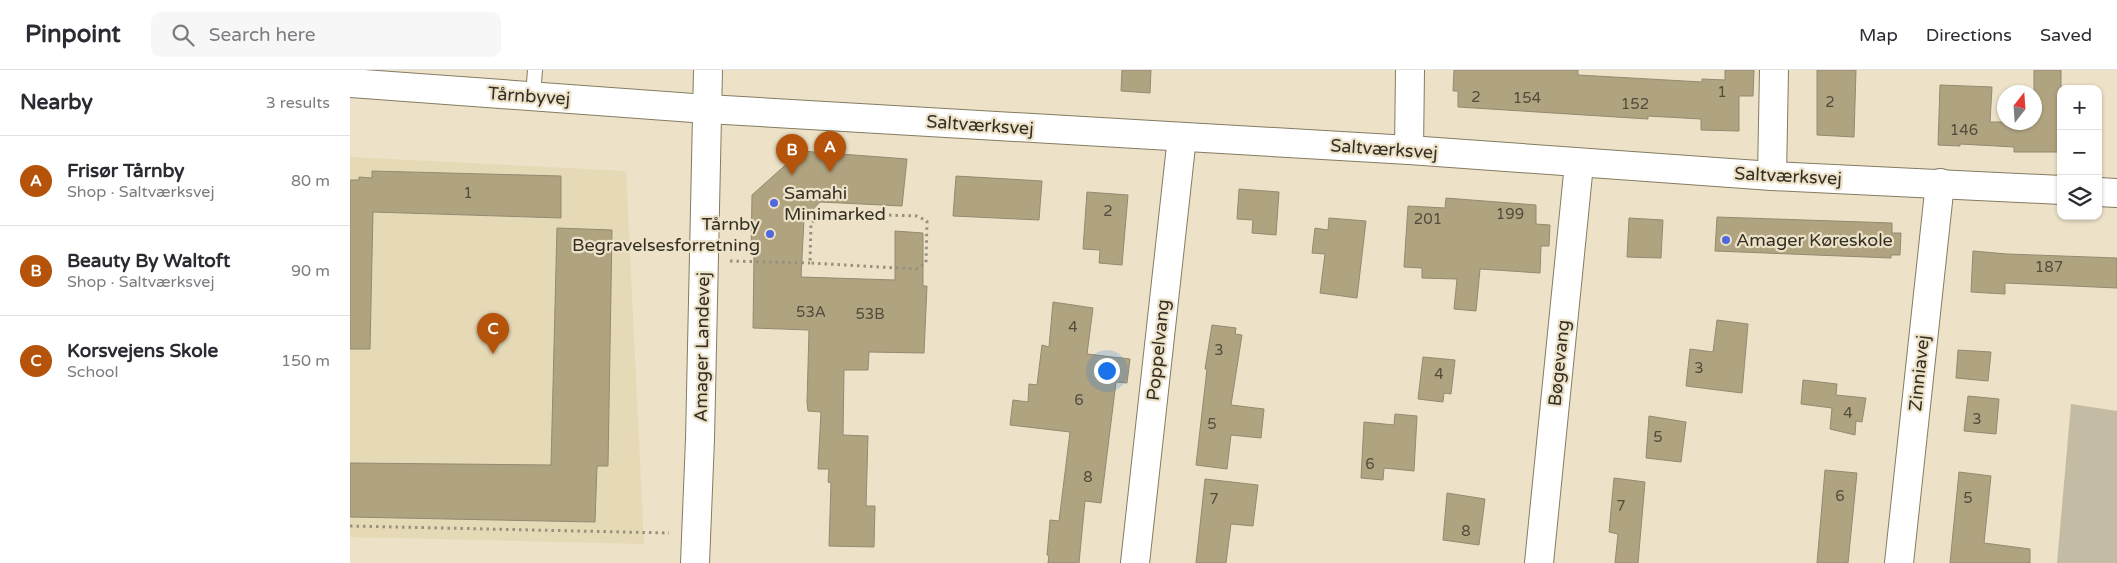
<!DOCTYPE html>
<html lang="en">
<head>
<meta charset="utf-8">
<style>
	body { margin:0; font-family:"Varela Round",sans-serif; background:#f7f7f7; color:#2b2b33 }
	.controls { position:absolute; right:15px; top:15px; display:grid; overflow:hidden; border-radius:10px; box-shadow:0 1px 4px #0004 }
	.controls button { width:45px; height:45px; display:grid; place-items:center; padding:0; border:0; border-bottom:1px solid #e1e1e2; background:#fff; color:#2b2b33; font:25px sans-serif }
	.compass { position:absolute; left:1647px; top:15px; width:45px; height:45px; border-radius:50%; background:#fff; box-shadow:0 1px 4px #0004; rotate:17deg }
	.you { position:absolute; left:756px; top:300px; width:18px; height:18px; margin:-12px; border:4px solid #fff; border-radius:50%; background:#1a73e8; box-shadow:0 0 0 8px #1a73e833 }
	.badge { display:grid; place-items:center; width:32px; height:32px; border-radius:50%; background:#b45309; color:#fff; font-size:16px; font-weight:700 }
	.pin { position:absolute; translate:-50% -41px; filter:drop-shadow(0 1px 2px #0008) }
	.pin::after { content:''; position:absolute; top:26px; width:18px; height:15px; background:inherit; clip-path:polygon(0 0,100% 0,50% 100%) }
	.list { margin:0; padding:0; list-style:none }
	h2 { display:flex; justify-content:space-between; align-items:center; height:65px; margin:0; padding:0 20px; font-size:21px }
	h2 small { font-size:16px; font-weight:400; color:#7c7c81 }
	.list li { display:grid; grid-template-columns:32px 1fr auto; gap:15px; align-items:center; box-sizing:border-box; height:90px; padding:0 20px; border-top:1px solid #e1e1e2 }
	.list b { display:block; font-size:19px; white-space:nowrap }
	.list p { margin:0; font-size:16px; white-space:nowrap; color:#7c7c81 }
	.list em { font-size:16px; font-style:normal; color:#7c7c81 }
	.icon { flex:none; width:28px; height:28px; fill:none; stroke:currentColor; stroke-width:2; stroke-linecap:round; stroke-linejoin:round }
	.map { position:relative; flex:none; width:1767px; height:493px; overflow:hidden }
	header { display:flex; align-items:center; gap:30px; box-sizing:border-box; height:70px; padding:0 25px; background:#fff; border-bottom:1px solid #e1e1e2 }
	header strong { font-size:24px }
	nav { display:flex; gap:28px; margin-inline-start:auto; font-size:18px }
	.search { width:350px; height:45px; background:#f7f7f7; display:flex; align-items:center; gap:12px; box-sizing:border-box; padding:0 18px; border-radius:10px; color:#7c7c81; font-size:19px }
	main { display:flex }
	aside { flex:1; background:#fff }
	.map>svg:first-child { display:block }
	.built { fill:#e6d9b6 }
	.green { fill:#c4bba4 }
	.building { fill:#b0a380; stroke:#938a70 }
	.lines { fill:none; stroke-linecap:round; stroke-linejoin:round }
	.lane-casing { stroke:#847b62; stroke-width:16 }
	.street-casing { stroke:#847b62; stroke-width:30 }
	.secondary-casing { stroke:#847b62; stroke-width:30 }
	.path { stroke:#99917e; stroke-width:3; stroke-dasharray:2.5 4; stroke-linecap:butt }
	.lane { stroke:#fff; stroke-width:14 }
	.street { stroke:#fff; stroke-width:28 }
	.secondary { stroke:#fff; stroke-width:28 }
	.poi-dot { fill:#4e69de; stroke:#ede2c7; stroke-width:2 }
	.labels { text-anchor:middle; dominant-baseline:central; stroke-width:4.5; stroke-linejoin:round; paint-order:stroke }
	.number-label { font-size:15px; fill:#524c3c }
	.street-label { font-size:18px; fill:#332f25; stroke:#ede2c7 }
	.poi-label { font-size:18px; fill:#332f25; stroke:#ede2c7; text-anchor:start }
</style>
</head>
<body>
<header>
<strong>Pinpoint</strong>
<div class="search"><svg class="icon" aria-label="search" viewBox="0 0 24 24"><circle cx="10" cy="10" r="6"/><path d="M15 15l6 6"/></svg>Search here</div>
<nav><a>Map</a><a>Directions</a><a>Saved</a></nav>
</header>
<main>
<aside>
<h2>Nearby<small>3 results</small></h2>
<ul class="list">
<li><span class="badge">A</span><div><b>Frisør Tårnby</b><p>Shop · Saltværksvej</p></div><em>80 m</em></li>
<li><span class="badge">B</span><div><b>Beauty By Waltoft</b><p>Shop · Saltværksvej</p></div><em>90 m</em></li>
<li><span class="badge">C</span><div><b>Korsvejens Skole</b><p>School</p></div><em>150 m</em></li>
</ul>
</aside>
<div class="map">
<svg width="1767" height="493" viewBox="0 0 1767 493">
	<rect width="100%" height="100%" fill="#ede2c7"/>
	<polygon class="built" points="0,87 276,101 294,474 0,467"/>
	<polygon class="green" points="1721,334 1767,341 1767,493 1707,493"/>
	<g class="building">
		<polygon points="772,0 801,0 800,23 771,21"/>
		<polygon points="1104,0 1228,0 1228,5 1352,12 1352,9 1375,10 1375,0 1404,0 1403,26 1389,26 1389,61 1351,60 1351,49 1298,46 1298,49 1108,37 1108,21 1103,21"/>
		<polygon points="1467,0 1506,0 1504,67 1467,65"/>
		<polygon points="1684,0 1711,0 1711,82 1664,82 1664,77 1610,74 1610,76 1588,75 1590,15 1642,17 1640,52 1684,52"/>
		<polygon points="451,81 557,89 552,136 470,132 454,149 451,207 545,210 545,161 573,163 573,216 577,216 574,283 519,282 518,300 494,300 493,365 518,366 516,436 525,436 524,477 479,476 481,413 478,412 479,399 468,399 471,342 458,341 457,332 459,260 403,258 404,186 401,186 402,125"/>
		<polygon points="22,101 211,106 211,148 23,142 20,279 0,279 0,110 9,110 9,107 22,108"/>
		<polygon points="606,106 692,111 689,150 603,146"/>
		<polygon points="889,119 929,122 926,165 902,163 903,150 887,149"/>
		<polygon points="737,122 778,125 772,195 749,193 750,180 733,179"/>
		<polygon points="1096,128 1186,135 1186,154 1200,155 1199,176 1191,176 1190,203 1130,199 1126,241 1104,239 1107,209 1072,208 1072,198 1054,197 1058,136 1095,138"/>
		<polygon points="1367,147 1542,153 1542,163 1551,163 1550,185 1541,185 1541,188 1365,181"/>
		<polygon points="979,148 1016,151 1007,228 970,223 975,184 962,183 965,158 978,160"/>
		<polygon points="1279,148 1313,150 1311,188 1277,187"/>
		<polygon points="207,158 262,160 258,396 247,396 245,452 0,447 0,393 201,395"/>
		<polygon points="1623,181 1657,184 1767,188 1767,218 1655,213 1655,224 1621,222"/>
		<polygon points="703,232 743,238 737,284 780,289 777,313 766,312 751,433 735,431 729,493 698,493 699,486 697,485 700,450 709,451 720,362 660,355 663,330 678,332 679,314 687,315 692,275 699,277"/>
		<polygon points="1367,250 1398,254 1392,323 1336,316 1340,279 1363,282"/>
		<polygon points="862,255 886,258 885,264 892,265 881,335 914,339 911,368 881,365 877,399 846,395 857,299 855,299"/>
		<polygon points="1608,280 1641,282 1638,311 1606,308"/>
		<polygon points="1073,287 1105,290 1101,324 1094,323 1093,332 1068,329"/>
		<polygon points="1453,310 1487,314 1486,325 1516,328 1512,352 1506,351 1505,365 1480,359 1482,338 1451,334"/>
		<polygon points="1618,326 1649,329 1646,364 1614,361"/>
		<polygon points="1045,344 1067,346 1064,401 1034,398 1033,410 1011,408 1014,352 1044,355"/>
		<polygon points="1299,346 1336,352 1331,392 1296,388"/>
		<polygon points="1475,400 1507,403 1498,493 1467,493"/>
		<polygon points="1609,402 1641,406 1634,473 1680,479 1680,493 1600,493"/>
		<polygon points="1264,408 1295,412 1288,493 1265,493 1268,464 1259,462"/>
		<polygon points="855,409 908,415 903,456 881,454 876,493 846,493"/>
		<polygon points="1097,423 1135,429 1129,475 1093,470"/>
	</g>
	<g class="lines">
		<g class="lane-casing">
			<polyline id="lane" points="183,26 185,0"/>
		</g>
		<g class="street-casing">
			<g id="street">
				<polyline points="1059,80 1060,0"/>
				<polyline points="1422,106 1424,0"/>
				<polyline points="785,493 832,67"/>
				<polyline points="1189,493 1229,94"/>
				<polyline points="1549,493 1590,113"/>
			</g>
		</g>
		<g class="secondary-casing">
			<g id="secondary">
				<polyline points="0,13 357,39 1059,80 1422,106 1711,120"/>
				<polyline points="1748,122 1767,123"/>
				<polyline points="345,493 350,369 358,0"/>
			</g>
		</g>
		<g class="path">
			<polygon points="474,143 567,146 577,151 576,193 566,199 460,193 461,153"/>
			<polyline points="380,191 460,193"/>
			<polyline points="0,456 319,463"/>
		</g>
		<use href="#lane" class="lane"/>
		<use href="#street" class="street"/>
		<use href="#secondary" class="secondary"/>
	</g>
	<g class="poi-dot">
		<circle cx="424" cy="133" r="5"/>
		<circle cx="420" cy="164" r="5"/>
		<circle cx="1376" cy="170" r="5"/>
	</g>
	<g class="labels">
		<g class="number-label">
			<text x="1372" y="22">1</text>
			<text x="1126" y="27">2</text>
			<text x="1177" y="28">154</text>
			<text x="1480" y="32">2</text>
			<text x="1285" y="34">152</text>
			<text x="1614" y="60">146</text>
			<text x="118" y="123">1</text>
			<text x="758" y="141">2</text>
			<text x="1160" y="144">199</text>
			<text x="1078" y="149">201</text>
			<text x="1699" y="197">187</text>
			<text x="461" y="242">53A</text>
			<text x="520" y="244">53B</text>
			<text x="723" y="257">4</text>
			<text x="869" y="280">3</text>
			<text x="1349" y="298">3</text>
			<text x="1089" y="304">4</text>
			<text x="729" y="330">6</text>
			<text x="1498" y="343">4</text>
			<text x="1627" y="349">3</text>
			<text x="862" y="354">5</text>
			<text x="1308" y="367">5</text>
			<text x="1020" y="394">6</text>
			<text x="738" y="407">8</text>
			<text x="1490" y="426">6</text>
			<text x="1618" y="428">5</text>
			<text x="864" y="429">7</text>
			<text x="1271" y="436">7</text>
			<text x="1116" y="461">8</text>
		</g>
		<g class="street-label">
			<text transform="translate(179 26) rotate(4)">Tårnbyvej</text>
			<text transform="translate(630 55) rotate(4)">Saltværksvej</text>
			<text transform="translate(1034 79) rotate(4)">Saltværksvej</text>
			<text transform="translate(1438 106) rotate(3)">Saltværksvej</text>
			<text transform="translate(352 277) rotate(-89)">Amager Landevej</text>
			<text transform="translate(808 280) rotate(-84)">Poppelvang</text>
			<text transform="translate(1209 293) rotate(-84)">Bøgevang</text>
			<text transform="translate(1569 303) rotate(-84)">Zinniavej</text>
		</g>
		<g class="poi-label">
			<text x="434" y="123">Samahi<tspan x="434" dy="21">Minimarked</tspan></text>
			<text x="410" y="154" text-anchor="end">Tårnby<tspan x="410" dy="21">Begravelsesforretning</tspan></text>
			<text x="1386" y="170">Amager Køreskole</text>
		</g>
	</g>
</svg>
<div class="controls">
<button>+</button>
<button>−</button>
<button><svg class="icon" aria-label="layers" viewBox="0 0 24 24"><path d="M12 4l9 5-9 5-9-5zM3 14l9 5 9-5"/></svg></button>
</div>
<svg class="compass" viewBox="-18 -18 36 36"><path d="M0-13l5 13h-10z" fill="#e53935"/><path d="M0 13l5-13h-10z" fill="#7c7c81"/></svg>
<div class="you"></div>
<div class="pin badge" style="left:480px;top:102px">A</div>
<div class="pin badge" style="left:442px;top:105px">B</div>
<div class="pin badge" style="left:143px;top:284px">C</div>
</div>
</main>
</body>
</html>
